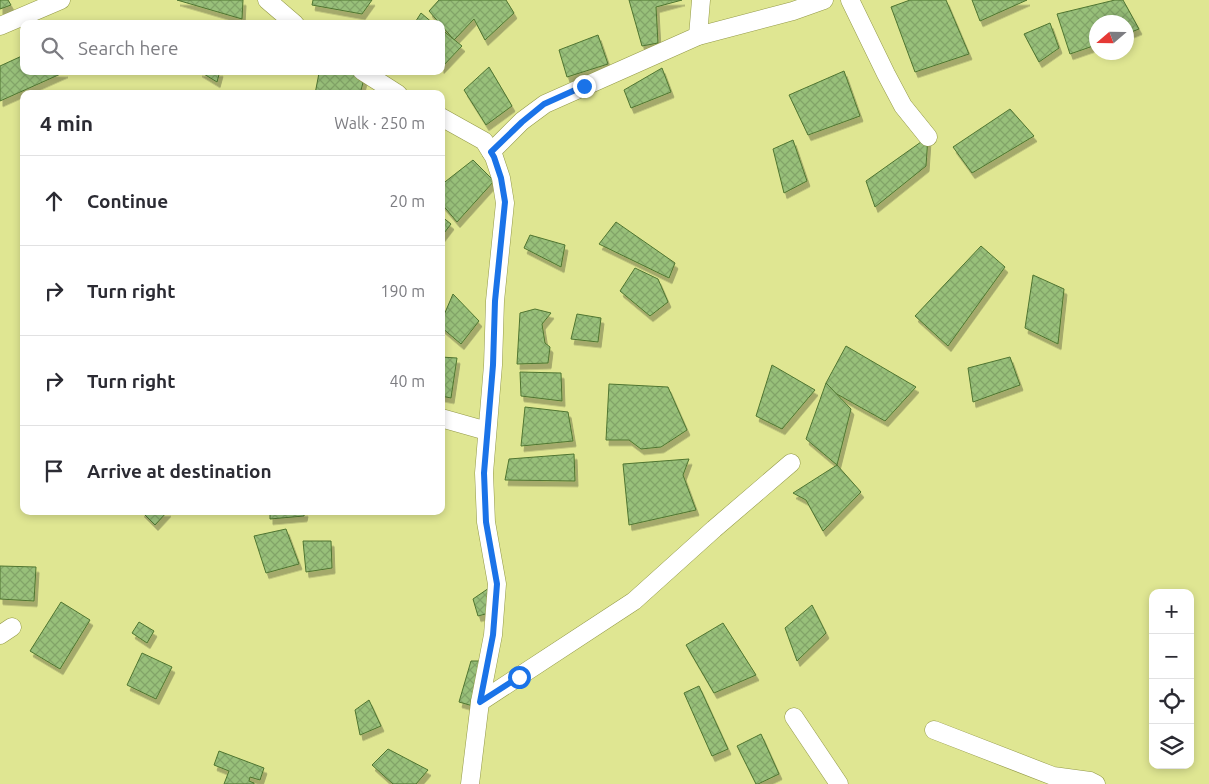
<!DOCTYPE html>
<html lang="en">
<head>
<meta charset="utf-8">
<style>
	body { margin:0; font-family:Ubuntu,sans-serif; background:#f2f2f3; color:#2b2b33 }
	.controls { position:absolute; right:15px; bottom:15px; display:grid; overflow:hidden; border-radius:10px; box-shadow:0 2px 8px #0003 }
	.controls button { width:45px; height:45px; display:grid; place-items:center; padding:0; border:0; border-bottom:1px solid #e1e1e2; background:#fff; color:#2b2b33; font:25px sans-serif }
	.compass { position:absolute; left:1089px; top:15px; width:45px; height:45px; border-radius:50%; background:#fff; box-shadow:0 2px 8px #0003; rotate:250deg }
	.stop { position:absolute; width:15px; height:15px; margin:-11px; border:4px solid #1a73e8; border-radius:50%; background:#fff }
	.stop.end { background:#1a73e8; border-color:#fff; box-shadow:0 1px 5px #0008 }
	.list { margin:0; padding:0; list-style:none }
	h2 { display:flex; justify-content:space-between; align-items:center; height:65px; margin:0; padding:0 20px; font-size:21px }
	h2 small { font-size:16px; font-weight:400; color:#7c7c81 }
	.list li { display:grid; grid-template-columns:32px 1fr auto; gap:15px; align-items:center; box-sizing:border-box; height:90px; padding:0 20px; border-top:1px solid #e1e1e2 }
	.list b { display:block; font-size:19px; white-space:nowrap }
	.list em { font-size:16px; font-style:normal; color:#7c7c81 }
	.icon { flex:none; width:28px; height:28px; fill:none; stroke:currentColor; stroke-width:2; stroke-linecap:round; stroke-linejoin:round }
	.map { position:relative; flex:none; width:1209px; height:784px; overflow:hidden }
	.search { position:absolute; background:#fff; box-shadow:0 2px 8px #0003; left:20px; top:20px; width:425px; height:55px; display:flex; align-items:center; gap:12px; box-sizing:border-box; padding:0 18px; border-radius:10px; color:#7c7c81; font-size:19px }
	.panel { position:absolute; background:#fff; box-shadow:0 2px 8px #0003; left:20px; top:90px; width:425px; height:425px; border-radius:10px }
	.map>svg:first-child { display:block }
	.building { fill:url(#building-cross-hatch); stroke:#4f7530; filter:url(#shadow) }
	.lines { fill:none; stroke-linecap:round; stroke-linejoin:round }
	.street-casing { stroke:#939947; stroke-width:19 }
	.street { stroke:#fff; stroke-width:18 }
	.route { stroke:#1a73e8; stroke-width:6 }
</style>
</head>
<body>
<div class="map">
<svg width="1209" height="784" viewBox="0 0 1209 784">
	<defs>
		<pattern id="building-cross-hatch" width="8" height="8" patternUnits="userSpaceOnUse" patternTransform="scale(1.25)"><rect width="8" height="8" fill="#98c07a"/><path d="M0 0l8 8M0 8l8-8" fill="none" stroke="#82a468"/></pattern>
		<filter id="shadow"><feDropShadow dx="3" dy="5.5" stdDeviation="0" flood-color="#0004"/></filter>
	</defs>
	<rect width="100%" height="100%" fill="#dfe692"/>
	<g class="building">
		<polygon points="0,0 8,0 11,5 0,9"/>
		<polygon points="177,0 243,0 242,19"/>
		<polygon points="313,0 372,0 362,14 312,5"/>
		<polygon points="439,0 506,0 514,13 485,40 474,19 454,40 429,11"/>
		<polygon points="629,0 682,0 656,7 658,43 642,46"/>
		<polygon points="910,0 946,0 969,54 915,72 891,7"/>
		<polygon points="972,0 1027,0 980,21"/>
		<polygon points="1115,0 1123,0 1139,29 1126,34 1126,22 1096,22 1096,45 1070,54 1057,14"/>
		<polygon points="421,13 434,24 414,24"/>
		<polygon points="1050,23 1059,48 1039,62 1024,34"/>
		<polygon points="441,29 462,46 441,68"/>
		<polygon points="598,35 608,64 567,77 559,50"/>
		<polygon points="24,55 24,71 65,72 0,101 0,66"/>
		<polygon points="489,67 512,106 486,125 464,90"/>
		<polygon points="662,68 671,92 631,108 624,90"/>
		<polygon points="199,71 220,71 217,82"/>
		<polygon points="844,71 860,116 808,135 789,95"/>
		<polygon points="319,73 365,75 360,94 315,94"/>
		<polygon points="1010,109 1034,136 972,173 953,147"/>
		<polygon points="928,137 926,166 875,207 866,181"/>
		<polygon points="793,140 807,181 784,193 773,149"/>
		<polygon points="473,160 494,181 457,222 441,203 441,185"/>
		<polygon points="441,216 451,224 441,237"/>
		<polygon points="616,222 675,263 669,278 599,244"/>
		<polygon points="530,235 565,245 561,267 524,248"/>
		<polygon points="981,246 1005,267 948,346 915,316"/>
		<polygon points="635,268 658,279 668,302 650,316 620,291"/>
		<polygon points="1033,275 1064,289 1058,344 1025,328"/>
		<polygon points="453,294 479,321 461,344 441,327 441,322"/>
		<polygon points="535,309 551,313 542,324 545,343 550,347 548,363 517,364 520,313"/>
		<polygon points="577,314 601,318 598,342 571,339"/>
		<polygon points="846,346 916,387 885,421 835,393 826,383"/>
		<polygon points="441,357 457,358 451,398 441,396"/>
		<polygon points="1010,357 1020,385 973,402 968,368"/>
		<polygon points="772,365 815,390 782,429 756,416"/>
		<polygon points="520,372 561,373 562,401 521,396"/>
		<polygon points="826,383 851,409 837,465 806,439"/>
		<polygon points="609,384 668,387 687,430 661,447 641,449 629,440 606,440"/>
		<polygon points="525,407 568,412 573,441 521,446"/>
		<polygon points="574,454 575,481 505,480 509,459"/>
		<polygon points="689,459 683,475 696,510 629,525 623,464"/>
		<polygon points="837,465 861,492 823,531 806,500 793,493"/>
		<polygon points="141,511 168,511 155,525"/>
		<polygon points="270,511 305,511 304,516 270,519"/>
		<polygon points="286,529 299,564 266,573 254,536"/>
		<polygon points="303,541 331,541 332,568 306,572"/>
		<polygon points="0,566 36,567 34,601 0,599"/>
		<polygon points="489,588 489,613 478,616 473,599"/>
		<polygon points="61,602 90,620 60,669 30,651"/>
		<polygon points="812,605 826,633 797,661 785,628"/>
		<polygon points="139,622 154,631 147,643 132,633"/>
		<polygon points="723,623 756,675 714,693 686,645"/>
		<polygon points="142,653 172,667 156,699 127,685"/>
		<polygon points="471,661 482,661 473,706 459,702"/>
		<polygon points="699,686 728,749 712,756 684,693"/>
		<polygon points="369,700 381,726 360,735 355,710"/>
		<polygon points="761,734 779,774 758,784 756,784 737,746"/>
		<polygon points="388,749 428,770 416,784 393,784 372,765"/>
		<polygon points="219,751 264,768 260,780 250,777 249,781 254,783 254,784 224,784 229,771 214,765"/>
	</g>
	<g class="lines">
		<g class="street-casing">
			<g id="street">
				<polyline points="267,0 295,24"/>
				<polyline points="850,0 886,74 903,106 928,137"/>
				<polyline points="0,26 61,0"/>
				<polyline points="698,36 701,0"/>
				<polyline points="362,71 398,94"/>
				<polyline points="441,117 484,141 494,157 501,178 505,203 495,301 493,365 484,473 486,522 497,584 493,635 480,702 470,784"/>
				<polyline points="491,152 522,121 545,104 698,36 793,11 824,0"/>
				<polyline points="441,418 487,431"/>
				<polyline points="0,635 12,627"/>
				<polyline points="480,702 634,601 714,529 791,463"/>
				<polyline points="794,717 839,784"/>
				<polyline points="934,730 1053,776 1090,781 1096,784"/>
			</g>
		</g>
		<use href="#street" class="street"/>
	</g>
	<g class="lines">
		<polyline class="route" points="519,677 480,702 493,635 497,584 486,522 484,473 493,365 495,301 505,202 501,178 494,157 491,152 522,122 544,104 584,86"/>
	</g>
</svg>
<div class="controls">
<button>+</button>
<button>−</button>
<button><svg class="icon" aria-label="locate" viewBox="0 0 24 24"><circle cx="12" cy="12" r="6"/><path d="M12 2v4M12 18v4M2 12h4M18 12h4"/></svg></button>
<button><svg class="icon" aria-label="layers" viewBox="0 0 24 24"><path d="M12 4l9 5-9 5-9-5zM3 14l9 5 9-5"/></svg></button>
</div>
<svg class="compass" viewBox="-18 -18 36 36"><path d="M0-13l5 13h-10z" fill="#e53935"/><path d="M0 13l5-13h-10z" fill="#7c7c81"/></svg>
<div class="stop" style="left:519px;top:677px"></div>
<div class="stop end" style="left:584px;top:86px"></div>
<div class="search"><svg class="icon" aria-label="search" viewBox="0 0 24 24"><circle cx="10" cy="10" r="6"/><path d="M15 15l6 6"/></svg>Search here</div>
<section class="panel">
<h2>4 min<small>Walk · 250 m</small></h2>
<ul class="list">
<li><svg class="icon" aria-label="ahead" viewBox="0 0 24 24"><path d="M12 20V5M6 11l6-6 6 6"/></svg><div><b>Continue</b></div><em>20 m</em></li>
<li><svg class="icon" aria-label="right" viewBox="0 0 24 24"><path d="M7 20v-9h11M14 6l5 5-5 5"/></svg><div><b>Turn right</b></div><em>190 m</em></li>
<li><svg class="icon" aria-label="right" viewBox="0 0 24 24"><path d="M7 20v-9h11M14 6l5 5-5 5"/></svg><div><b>Turn right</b></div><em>40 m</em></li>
<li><svg class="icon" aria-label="arrive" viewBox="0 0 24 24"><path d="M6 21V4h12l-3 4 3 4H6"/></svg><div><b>Arrive at destination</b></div></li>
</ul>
</section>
</div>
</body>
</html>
